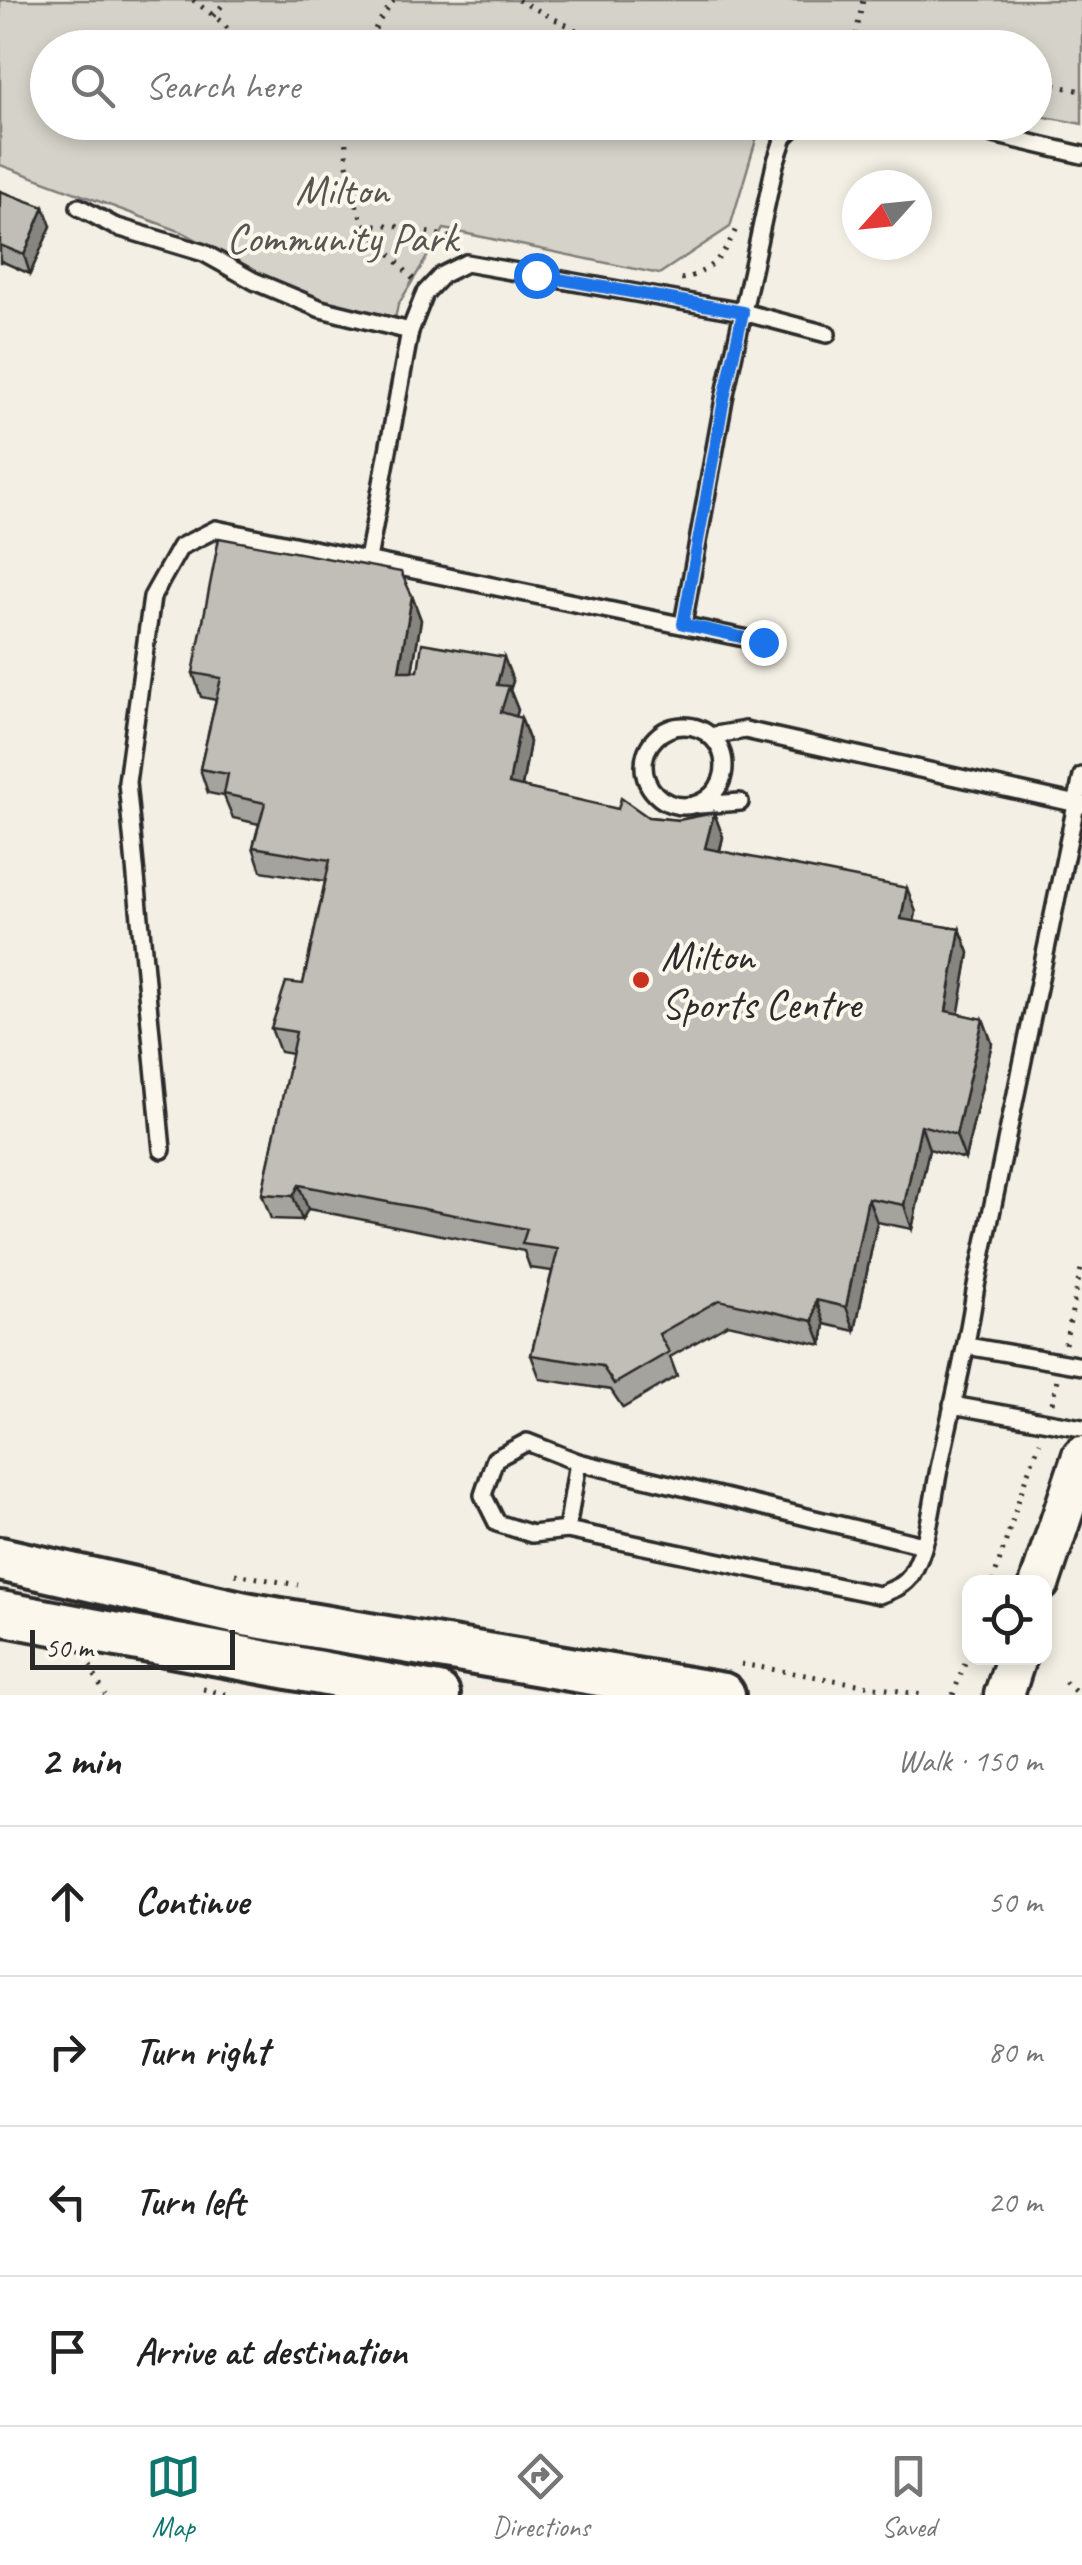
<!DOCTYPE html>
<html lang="en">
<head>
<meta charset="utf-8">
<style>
	body { margin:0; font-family:Caveat,sans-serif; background:#f6f6f6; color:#222 }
	.controls { position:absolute; right:30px; bottom:30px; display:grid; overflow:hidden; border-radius:20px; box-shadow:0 5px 15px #0003 }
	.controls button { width:90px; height:90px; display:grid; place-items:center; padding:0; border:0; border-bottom:2px solid #e0e0e0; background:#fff; color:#222; font:50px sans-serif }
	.compass { position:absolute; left:842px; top:170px; width:90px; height:90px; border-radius:50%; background:#fff; box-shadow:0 5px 15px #0003; rotate:243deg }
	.scale { position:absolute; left:30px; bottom:25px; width:205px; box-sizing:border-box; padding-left:10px; border:5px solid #2b2b2b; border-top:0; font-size:28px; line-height:35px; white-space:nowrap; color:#2b2b2b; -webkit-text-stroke:8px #fbf7ec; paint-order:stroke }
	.stop { position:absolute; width:30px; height:30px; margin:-22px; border:8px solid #1a73e8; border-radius:50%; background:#fff }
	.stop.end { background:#1a73e8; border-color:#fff; box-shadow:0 2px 10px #0008 }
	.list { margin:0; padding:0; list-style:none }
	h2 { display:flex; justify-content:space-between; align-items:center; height:130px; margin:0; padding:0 40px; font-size:42px }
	h2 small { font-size:32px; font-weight:400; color:#767676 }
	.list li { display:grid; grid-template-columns:65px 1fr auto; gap:30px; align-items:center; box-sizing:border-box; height:150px; padding:0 40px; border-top:2px solid #e0e0e0 }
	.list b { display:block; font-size:38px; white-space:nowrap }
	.list em { font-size:32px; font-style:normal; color:#767676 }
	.icon { flex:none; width:55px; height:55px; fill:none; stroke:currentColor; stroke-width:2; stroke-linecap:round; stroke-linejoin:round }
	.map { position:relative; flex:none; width:1082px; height:1695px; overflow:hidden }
	.search { position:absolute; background:#fff; box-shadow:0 5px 15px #0003; left:30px; right:30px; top:30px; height:110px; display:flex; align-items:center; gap:25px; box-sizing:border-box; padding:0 35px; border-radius:55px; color:#767676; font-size:38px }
	.sheet { height:730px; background:#fff }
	nav { display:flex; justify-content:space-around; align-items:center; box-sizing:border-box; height:140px; border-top:2px solid #e0e0e0; background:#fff; font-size:28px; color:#767676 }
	nav a { display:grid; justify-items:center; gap:5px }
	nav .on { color:#0f766e }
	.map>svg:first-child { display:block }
	.green { fill:#d5d2c9; stroke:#807e7a; stroke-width:2.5 }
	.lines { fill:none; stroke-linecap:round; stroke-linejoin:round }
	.service-casing { stroke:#2b2b2b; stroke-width:22 }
	.tertiary-casing { stroke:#2b2b2b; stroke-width:45 }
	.secondary-casing { stroke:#2b2b2b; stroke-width:50 }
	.path { stroke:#2b2b2b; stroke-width:5; stroke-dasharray:2.5 8; stroke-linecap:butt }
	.service { stroke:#fbf7ec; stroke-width:15 }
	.tertiary { stroke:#fbf7ec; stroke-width:38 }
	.secondary { stroke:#fbf7ec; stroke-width:42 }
	.wall { fill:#a5a39d; stroke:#2b2b2b; stroke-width:2.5 }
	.shaded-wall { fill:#86857f; stroke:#2b2b2b; stroke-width:2.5 }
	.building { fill:#c0beb6; stroke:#2b2b2b; stroke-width:2.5 }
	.route { stroke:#1a73e8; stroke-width:12 }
	.poi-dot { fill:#c8321e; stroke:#fbf7ec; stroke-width:4 }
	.labels { text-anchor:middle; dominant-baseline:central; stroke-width:8; stroke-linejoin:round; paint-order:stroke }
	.park-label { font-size:42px; fill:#565552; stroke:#fbf7ec }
	.poi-label { font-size:42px; fill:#2b2b2b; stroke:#fbf7ec; text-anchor:start }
</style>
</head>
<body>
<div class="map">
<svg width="1082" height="1695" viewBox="0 0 1082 1695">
	<rect width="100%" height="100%" fill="#f3efe4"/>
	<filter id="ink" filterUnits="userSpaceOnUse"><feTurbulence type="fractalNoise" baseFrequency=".01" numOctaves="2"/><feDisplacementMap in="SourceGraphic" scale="20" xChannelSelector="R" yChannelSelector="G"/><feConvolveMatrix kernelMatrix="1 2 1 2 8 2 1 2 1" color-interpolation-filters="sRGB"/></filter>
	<g filter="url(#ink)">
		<polygon class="green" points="0,0 1082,0 1082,124 1035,115 1034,48 48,48 48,122 761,123 730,227 659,274 444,229 398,305 393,328 322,307 182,232 0,165"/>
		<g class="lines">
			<g class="service-casing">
				<g id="service">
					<polyline points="943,122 1082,155"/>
					<polyline points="79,207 114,226 204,253 254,281 321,309 410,331"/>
					<polyline points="368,559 410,331 425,293 442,275 466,263 743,312 827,334"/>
					<polyline points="683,624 724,399 775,164 784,137 799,122"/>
					<circle cx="684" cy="766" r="40"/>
					<polyline points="710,736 745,730 1082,805"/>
					<polyline points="699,805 740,802"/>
					<polyline points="162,1150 127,782 152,597 180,547 216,529 763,642"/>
					<polyline points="967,1346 1082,1366"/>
					<polyline points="952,1405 1082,1428"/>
					<polyline points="567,1530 578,1462"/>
					<path d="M 923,1545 L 578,1462 L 527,1442 L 495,1459 L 483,1495 L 497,1523 L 532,1534 L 567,1530 L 879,1595 C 890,1591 905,1586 911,1575 C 930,1544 932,1500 940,1464 C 952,1406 967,1349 975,1291 L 1082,776"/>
				</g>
			</g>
			<g class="tertiary-casing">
				<g id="tertiary">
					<polyline points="1040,1582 1082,1456"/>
					<polyline points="1004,1695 1016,1658"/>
				</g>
			</g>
			<g class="secondary-casing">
				<g id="secondary">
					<polyline points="0,1559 245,1614 723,1695"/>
					<polyline points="0,1613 438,1695"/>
				</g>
			</g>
			<g class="path">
				<polyline points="193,0 223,23 242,48"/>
				<polyline points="518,0 611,48"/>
				<polyline points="213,16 227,0"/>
				<polyline points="854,45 863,0"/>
				<polyline points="853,47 854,45 868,48"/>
				<polyline points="366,48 378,23 394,0"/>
				<polyline points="1034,81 1082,91"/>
				<path d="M 347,122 C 343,160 350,191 364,225"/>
				<polyline points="413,279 364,225 390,225 465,240"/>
				<path d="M 681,279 C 712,273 727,251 738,224"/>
				<polyline points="1065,1344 1082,1264"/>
				<polyline points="1052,1403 1057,1379"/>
				<polyline points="235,1574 298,1585"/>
				<polyline points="993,1582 1026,1477 1040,1442"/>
				<polyline points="741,1664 922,1695"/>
				<polyline points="90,1666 105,1695"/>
				<polyline points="1065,1682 1079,1695"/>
				<polyline points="203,1689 231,1695"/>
				<polyline points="953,1695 970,1649"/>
			</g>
			<use href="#service" class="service"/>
			<use href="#tertiary" class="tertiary"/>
			<use href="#secondary" class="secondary"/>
		</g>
		<g class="wall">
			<polygon points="0,191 51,226 30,274 1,261 0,263"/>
			<polygon points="412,596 421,620 412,671 513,681 510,690 518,710 516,717 521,718 530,742 522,787 648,817 679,820 714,813 723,837 720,851 916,912 914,922 960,929 969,953 958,1014 983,1019 992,1043 965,1159 929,1149 912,1229 877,1222 855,1331 825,1324 822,1345 728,1324 670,1357 677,1376 623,1408 611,1390 540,1379 531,1355 552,1271 530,1268 524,1251 308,1209 302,1220 271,1219 262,1194 292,1054 280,1052 271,1028 303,984 325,881 261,871 253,847 259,824 233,818 224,796 208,793 200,769 216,700 201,697 193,673"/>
		</g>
		<g class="shaded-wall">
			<polygon points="44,207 51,226 30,274 24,255"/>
			<polygon points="412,596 421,620 408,695 399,671"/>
			<polygon points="504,657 513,681 510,690 518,710 510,736 501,712 497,685"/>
			<polygon points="521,718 530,742 518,808 509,784"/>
			<polygon points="714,813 723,837 714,872 705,848"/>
			<polygon points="907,888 916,912 909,943 901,919"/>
			<polygon points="960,929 969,953 955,1035 946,1011"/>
			<polygon points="983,1019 992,1043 965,1159 956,1135"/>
			<polygon points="921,1125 929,1149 912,1229 904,1205"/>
			<polygon points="299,1185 308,1209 302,1220 293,1196"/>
			<polygon points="868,1198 877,1222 855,1331 846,1307"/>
			<polygon points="816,1300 825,1324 822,1345 813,1321"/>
		</g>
		<g class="building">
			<polygon points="0,191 44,207 24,255 0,245"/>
			<polygon points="219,538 401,572 412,596 399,671 418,671 422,643 504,657 497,685 509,686 501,712 521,718 509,784 618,809 621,798 648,817 679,820 714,813 705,848 907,888 901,919 960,929 946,1011 983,1019 956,1135 921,1125 904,1205 868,1198 846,1307 816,1300 813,1321 719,1300 659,1334 669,1352 614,1384 602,1366 531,1355 558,1249 522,1244 527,1229 299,1185 293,1196 262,1194 296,1032 271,1028 286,982 303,984 330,860 253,847 265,803 224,794 228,774 200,769 221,678 193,673"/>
		</g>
	</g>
	<g class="lines" filter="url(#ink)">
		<polyline class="route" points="536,275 743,312 724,399 683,624 763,642"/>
	</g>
	<circle class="poi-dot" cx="641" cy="980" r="10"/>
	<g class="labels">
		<g class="park-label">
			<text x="342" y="190">Milton<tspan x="342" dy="48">Community Park</tspan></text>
		</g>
		<g class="poi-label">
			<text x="661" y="956">Milton<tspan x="661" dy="48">Sports Centre</tspan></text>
		</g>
	</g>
</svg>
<div class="controls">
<button><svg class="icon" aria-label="locate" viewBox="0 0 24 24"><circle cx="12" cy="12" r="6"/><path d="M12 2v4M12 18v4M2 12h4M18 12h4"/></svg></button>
</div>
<svg class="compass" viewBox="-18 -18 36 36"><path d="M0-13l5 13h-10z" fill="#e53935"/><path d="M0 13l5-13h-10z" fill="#767676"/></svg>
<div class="scale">50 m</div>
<div class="stop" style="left:536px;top:275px"></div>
<div class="stop end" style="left:763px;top:642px"></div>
<div class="search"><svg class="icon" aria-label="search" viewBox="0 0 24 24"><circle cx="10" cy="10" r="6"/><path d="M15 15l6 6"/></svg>Search here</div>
</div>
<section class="sheet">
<h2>2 min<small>Walk · 150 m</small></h2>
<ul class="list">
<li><svg class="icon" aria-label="ahead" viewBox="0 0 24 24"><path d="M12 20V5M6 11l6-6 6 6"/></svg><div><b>Continue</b></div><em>50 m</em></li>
<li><svg class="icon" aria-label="right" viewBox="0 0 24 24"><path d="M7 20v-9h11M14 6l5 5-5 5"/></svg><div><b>Turn right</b></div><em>80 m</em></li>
<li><svg class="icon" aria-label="left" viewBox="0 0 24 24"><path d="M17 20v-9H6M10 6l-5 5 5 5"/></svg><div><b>Turn left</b></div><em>20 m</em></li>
<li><svg class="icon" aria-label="arrive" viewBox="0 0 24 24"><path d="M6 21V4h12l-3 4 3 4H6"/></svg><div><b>Arrive at destination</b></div></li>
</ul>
</section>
<nav>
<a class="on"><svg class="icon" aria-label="map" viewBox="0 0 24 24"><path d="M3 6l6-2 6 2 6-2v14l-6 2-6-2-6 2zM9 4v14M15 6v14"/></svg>Map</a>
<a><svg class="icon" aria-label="directions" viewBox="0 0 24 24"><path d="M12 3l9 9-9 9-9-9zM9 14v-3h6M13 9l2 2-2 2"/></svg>Directions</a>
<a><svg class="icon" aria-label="saved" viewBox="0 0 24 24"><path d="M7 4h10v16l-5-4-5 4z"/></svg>Saved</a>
</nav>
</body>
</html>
